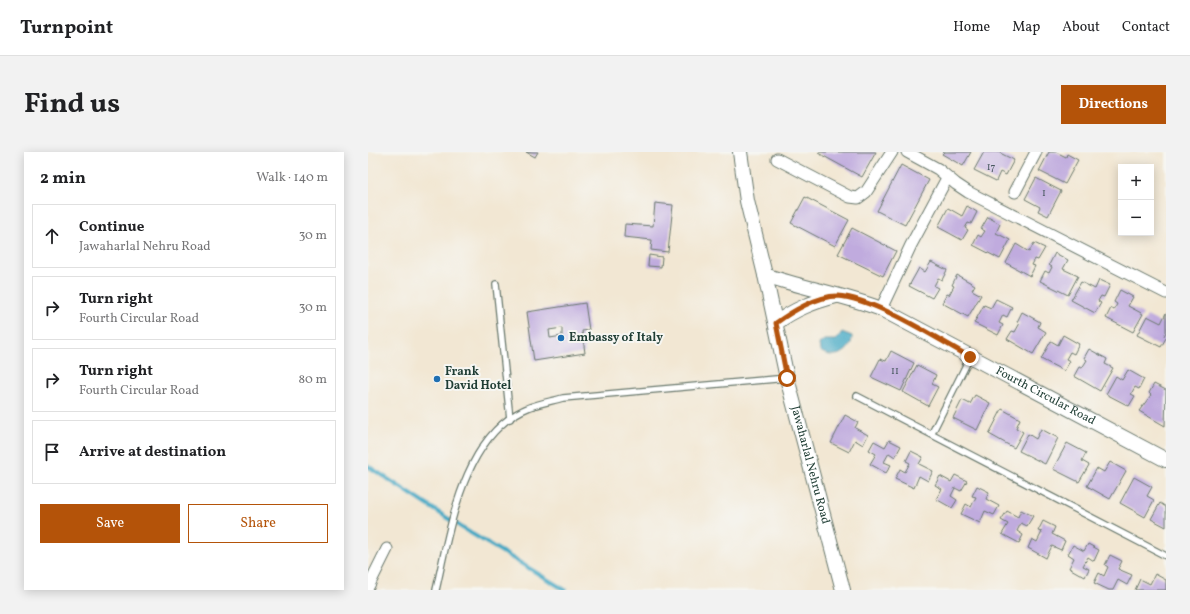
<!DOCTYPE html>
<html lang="en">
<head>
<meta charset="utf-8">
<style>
	body { margin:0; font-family:Vollkorn,serif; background:#f2f2f2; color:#202124 }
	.controls { position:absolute; right:12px; top:12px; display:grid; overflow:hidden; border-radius:0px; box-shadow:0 2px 10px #0003 }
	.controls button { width:36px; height:36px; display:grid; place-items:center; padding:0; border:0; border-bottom:1px solid #e0e0e0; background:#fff; color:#202124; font:20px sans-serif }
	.stop { position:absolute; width:12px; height:12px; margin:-9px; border:3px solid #b45309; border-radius:50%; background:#fff }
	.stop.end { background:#b45309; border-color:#fff; box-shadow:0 1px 4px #0008 }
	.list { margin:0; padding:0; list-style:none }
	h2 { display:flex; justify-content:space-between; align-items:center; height:52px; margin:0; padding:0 16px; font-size:17px }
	h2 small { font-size:13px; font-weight:400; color:#757577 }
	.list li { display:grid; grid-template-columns:26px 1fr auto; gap:12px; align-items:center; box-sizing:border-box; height:64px; margin:0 8px 8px; padding:0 8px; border:1px solid #e0e0e0; border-radius:0px }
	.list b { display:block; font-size:15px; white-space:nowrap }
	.list p { margin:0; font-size:13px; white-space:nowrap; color:#757577 }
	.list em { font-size:13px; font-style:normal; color:#757577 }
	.actions { display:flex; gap:8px; padding:12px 16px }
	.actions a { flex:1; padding:9px 0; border:1px solid #b45309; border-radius:0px; text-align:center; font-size:14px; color:#b45309 }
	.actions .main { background:#b45309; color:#fff }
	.icon { flex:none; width:22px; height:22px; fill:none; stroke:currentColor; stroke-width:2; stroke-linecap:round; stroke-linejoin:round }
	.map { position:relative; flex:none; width:798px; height:438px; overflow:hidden; border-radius:0px }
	header { display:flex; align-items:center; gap:24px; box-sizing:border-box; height:56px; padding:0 20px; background:#fff; border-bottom:1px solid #e0e0e0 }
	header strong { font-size:19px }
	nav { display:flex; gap:22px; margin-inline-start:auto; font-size:14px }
	.intro { display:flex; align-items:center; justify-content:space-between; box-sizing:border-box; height:96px; padding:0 24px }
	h1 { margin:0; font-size:28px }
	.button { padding:10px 18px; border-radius:0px; background:#b45309; color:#fff; font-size:14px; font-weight:700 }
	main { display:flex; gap:24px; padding:0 24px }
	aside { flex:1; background:#fff; border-radius:0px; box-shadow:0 2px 10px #0003 }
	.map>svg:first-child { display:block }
	.water { fill:#45a9c4; stroke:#32737c }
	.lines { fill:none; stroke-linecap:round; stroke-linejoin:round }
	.stream { stroke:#45a9c4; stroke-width:4 }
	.building { fill:#c0abde; fill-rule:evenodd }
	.service-casing { stroke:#69786c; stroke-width:8 }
	.minor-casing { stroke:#69786c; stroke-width:13 }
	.tertiary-casing { stroke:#69786c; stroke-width:16 }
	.service { stroke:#fff; stroke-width:5.5 }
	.minor { stroke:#fff; stroke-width:11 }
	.tertiary { stroke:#fff; stroke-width:14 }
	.route { stroke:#b45309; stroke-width:5 }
	.poi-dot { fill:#1f6fb2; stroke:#f6f6f2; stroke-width:1.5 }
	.labels { text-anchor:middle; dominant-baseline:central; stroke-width:4; stroke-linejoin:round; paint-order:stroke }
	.number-label { font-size:10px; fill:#47585e }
	.poi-label { font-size:12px; font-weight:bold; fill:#1f3d34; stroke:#f6f6f2; text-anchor:start }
	.street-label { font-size:12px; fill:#1f3d34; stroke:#f6f6f2 }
</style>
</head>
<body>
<header>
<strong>Turnpoint</strong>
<nav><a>Home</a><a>Map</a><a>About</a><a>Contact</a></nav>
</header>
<div class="intro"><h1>Find us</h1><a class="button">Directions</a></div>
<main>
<aside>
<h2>2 min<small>Walk · 140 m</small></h2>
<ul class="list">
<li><svg class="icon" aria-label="ahead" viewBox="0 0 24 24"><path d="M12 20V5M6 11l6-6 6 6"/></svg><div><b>Continue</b><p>Jawaharlal Nehru Road</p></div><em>30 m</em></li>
<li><svg class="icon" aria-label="right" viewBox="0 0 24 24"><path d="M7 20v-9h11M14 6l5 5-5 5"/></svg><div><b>Turn right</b><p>Fourth Circular Road</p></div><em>30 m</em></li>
<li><svg class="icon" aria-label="right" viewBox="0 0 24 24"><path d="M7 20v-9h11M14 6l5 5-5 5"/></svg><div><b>Turn right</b><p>Fourth Circular Road</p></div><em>80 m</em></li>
<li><svg class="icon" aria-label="arrive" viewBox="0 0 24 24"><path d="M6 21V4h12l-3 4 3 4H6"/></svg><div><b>Arrive at destination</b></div></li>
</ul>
<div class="actions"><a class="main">Save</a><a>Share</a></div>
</aside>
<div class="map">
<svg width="798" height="438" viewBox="0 0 798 438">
	<rect width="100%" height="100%" fill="#f6f6f2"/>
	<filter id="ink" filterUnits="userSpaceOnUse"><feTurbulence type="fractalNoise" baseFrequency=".025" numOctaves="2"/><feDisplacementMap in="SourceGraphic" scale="8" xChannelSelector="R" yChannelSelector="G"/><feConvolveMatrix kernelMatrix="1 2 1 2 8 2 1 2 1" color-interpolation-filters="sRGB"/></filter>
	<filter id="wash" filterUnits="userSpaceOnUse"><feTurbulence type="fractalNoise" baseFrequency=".012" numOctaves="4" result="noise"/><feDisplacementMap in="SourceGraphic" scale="16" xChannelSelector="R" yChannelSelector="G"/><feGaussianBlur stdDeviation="0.9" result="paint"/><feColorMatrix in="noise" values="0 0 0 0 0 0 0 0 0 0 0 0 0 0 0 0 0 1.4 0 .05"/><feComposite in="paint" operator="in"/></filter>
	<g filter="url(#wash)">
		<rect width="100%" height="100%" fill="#f2e7d3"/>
		<path class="water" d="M 474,180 L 484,184 C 484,202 465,208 452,199 L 451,192 L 456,188 L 468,188 Z"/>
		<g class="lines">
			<polyline class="stream" points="0,314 96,377 197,438"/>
		</g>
		<g id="blocks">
			<g class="building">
				<polygon points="158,0 170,0 167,5"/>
				<polygon points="451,0 508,0 494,25 450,1"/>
				<polygon points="576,0 603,0 595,14 574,2"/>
				<polygon points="616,0 630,0 646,8 638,23 632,20 628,29 606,18"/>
				<polygon points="681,0 688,0 698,5 699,2 710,8 697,32 671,19"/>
				<polygon points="533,13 561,28 537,73 509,59"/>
				<polygon points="668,26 693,39 680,64 670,59 672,55 657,47"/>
				<polygon points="437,45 481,68 467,94 423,71"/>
				<polygon points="287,51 305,53 300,100 283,98 284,88 256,85 257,72 285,74"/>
				<polygon points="599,54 609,60 603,72 600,71 597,76 600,78 594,88 570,75 580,56 594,64"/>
				<polygon points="620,65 632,72 628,81 642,88 632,107 605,93 610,83 613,85 617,79 613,77"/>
				<polygon points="484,76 528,99 515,124 470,102"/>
				<polygon points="666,91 677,96 670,108 667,107 664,113 667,114 662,124 638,111 648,92 661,100"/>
				<polygon points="687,101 700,108 695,117 710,124 700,143 672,129 677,119 681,121 684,115 681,113"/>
				<polygon points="281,103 294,105 293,115 280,114"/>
				<polygon points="563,110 579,118 574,128 570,126 566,134 570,136 564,146 541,134 551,116 557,120"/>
				<polygon points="589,123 607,133 604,138 613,143 600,165 574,151 579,142 581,143 586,134 584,133"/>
				<polygon points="731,128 742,133 736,145 733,144 730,149 733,151 727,161 703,148 713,130 727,137"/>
				<polygon points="752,138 765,145 760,154 775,162 765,180 738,166 743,156 746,158 749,152 746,150"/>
				<polygon points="628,147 644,155 639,165 635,163 631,171 635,173 630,183 606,171 616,153 623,156"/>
				<path d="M 217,151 L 221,178 L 214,179 L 217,201 L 166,209 L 159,160 ZM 194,176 L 194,184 L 182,186 L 181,178 Z"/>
				<polygon points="654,160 672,170 670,175 678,180 665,202 639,187 644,179 647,180 652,171 649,170"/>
				<polygon points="798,161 798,180 796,184 798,186 793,195 769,183 779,164 793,171"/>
				<polygon points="695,183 711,192 706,202 702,200 698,207 702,209 696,219 673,207 683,189 690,193"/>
				<polygon points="721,197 739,207 737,212 745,216 732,239 706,224 711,215 714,216 719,208 716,206"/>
				<polygon points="523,199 546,211 533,239 503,225 512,207 518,209"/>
				<polygon points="549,213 568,223 564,232 570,235 560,254 535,240"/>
				<polygon points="760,218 776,227 771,237 767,235 763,242 767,244 761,254 738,242 748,224 754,228"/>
				<polygon points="786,232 798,238 797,274 771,259 783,243 781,241"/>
				<polygon points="607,243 622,251 609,278 585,266 594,248 602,252"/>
				<polygon points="634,257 652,267 648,276 655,280 646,296 621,282"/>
				<polygon points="477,263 490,270 487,276 500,283 495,293 487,288 481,300 463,291"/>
				<polygon points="673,277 690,286 677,312 651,299 660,282 668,287"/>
				<polygon points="521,288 533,294 527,305 521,301 516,310 523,313 518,321 502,312 508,302 501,298 506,289 517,295"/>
				<polygon points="699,291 718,301 714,309 721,313 711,330 685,317"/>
				<polygon points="543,299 555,305 551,312 565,319 560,329 551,324 546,336 527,327 532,317 537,320 542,311 538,309"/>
				<polygon points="742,310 758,319 742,347 719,334 729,316 736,320"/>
				<polygon points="587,323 599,329 593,339 587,336 583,344 589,348 584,356 568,347 574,337 567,333 572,324 583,330"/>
				<polygon points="766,325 784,335 779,344 786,348 777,365 752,351"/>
				<polygon points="609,334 621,340 618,347 631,354 626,363 617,359 612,371 593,362 598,352 603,355 608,345 604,344"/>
				<polygon points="792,351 798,355 798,375 783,367"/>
				<polygon points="653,358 665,364 659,374 653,371 649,379 655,383 651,391 634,382 640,372 633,368 639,359 650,365"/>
				<polygon points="675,369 687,375 684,382 697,389 693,398 684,394 678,406 660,396 664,387 669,390 674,380 670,379"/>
				<polygon points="720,392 731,398 726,409 720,405 715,414 721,417 717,425 701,416 706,406 700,402 705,393 716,399"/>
				<polygon points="742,403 754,409 750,417 764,423 759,433 750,428 745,438 741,438 726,431 731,421 736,424 740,415 737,413"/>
				<polygon points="787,422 798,428 798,438 767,438 772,427 782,432"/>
			</g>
		</g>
	</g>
	<g filter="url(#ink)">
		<use href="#blocks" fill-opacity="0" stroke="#69786c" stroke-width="1"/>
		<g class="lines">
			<g class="service-casing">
				<g id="service">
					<polyline points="128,132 142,267"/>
					<polyline points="489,244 798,404"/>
					<polyline points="564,281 602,205"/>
					<path d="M 68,438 C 82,377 95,281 162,255 C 172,251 184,249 195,246 L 419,226"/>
				</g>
			</g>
			<g class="minor-casing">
				<g id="minor">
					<polyline points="539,0 570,17 588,32 600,40 798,141"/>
					<polyline points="409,7 482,45 490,46 498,40 524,0"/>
					<polyline points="647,40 668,0"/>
					<polyline points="513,157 543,93 579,26"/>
					<polyline points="0,435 19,397"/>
				</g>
			</g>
			<g class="tertiary-casing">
				<g id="tertiary">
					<path id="s1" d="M 372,0 L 379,49 L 397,123 L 419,226 L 475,438"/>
					<path id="s2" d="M 397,123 C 435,136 476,143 513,157 L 798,308"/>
					<path d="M 408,171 C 427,157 445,150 468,144"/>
				</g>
			</g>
			<use href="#service" class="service"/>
			<use href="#minor" class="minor"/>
			<use href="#tertiary" class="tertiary"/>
		</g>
	</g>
	<g class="lines" filter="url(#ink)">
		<path class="route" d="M 419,226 L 408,171 C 423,160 449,144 469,144 C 506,146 568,186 602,205"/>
	</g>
	<g class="poi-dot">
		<circle cx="193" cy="186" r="4"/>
		<circle cx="69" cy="227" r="4"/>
	</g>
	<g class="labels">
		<g class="number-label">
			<text x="623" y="15">17</text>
			<text x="676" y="41">1</text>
			<text x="527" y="219">11</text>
		</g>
		<g class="poi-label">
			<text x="201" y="186">Embassy of Italy</text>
			<text x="77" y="220">Frank<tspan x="77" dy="14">David Hotel</tspan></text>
		</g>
		<g class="street-label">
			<text stroke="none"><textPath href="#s2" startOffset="307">Fourth Circular Road</textPath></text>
			<text stroke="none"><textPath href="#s1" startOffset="321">Jawaharlal Nehru Road</textPath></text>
		</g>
	</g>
</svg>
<div class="controls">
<button>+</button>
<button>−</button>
</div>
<div class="stop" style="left:419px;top:226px"></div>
<div class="stop end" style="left:602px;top:205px"></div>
</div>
</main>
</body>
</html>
